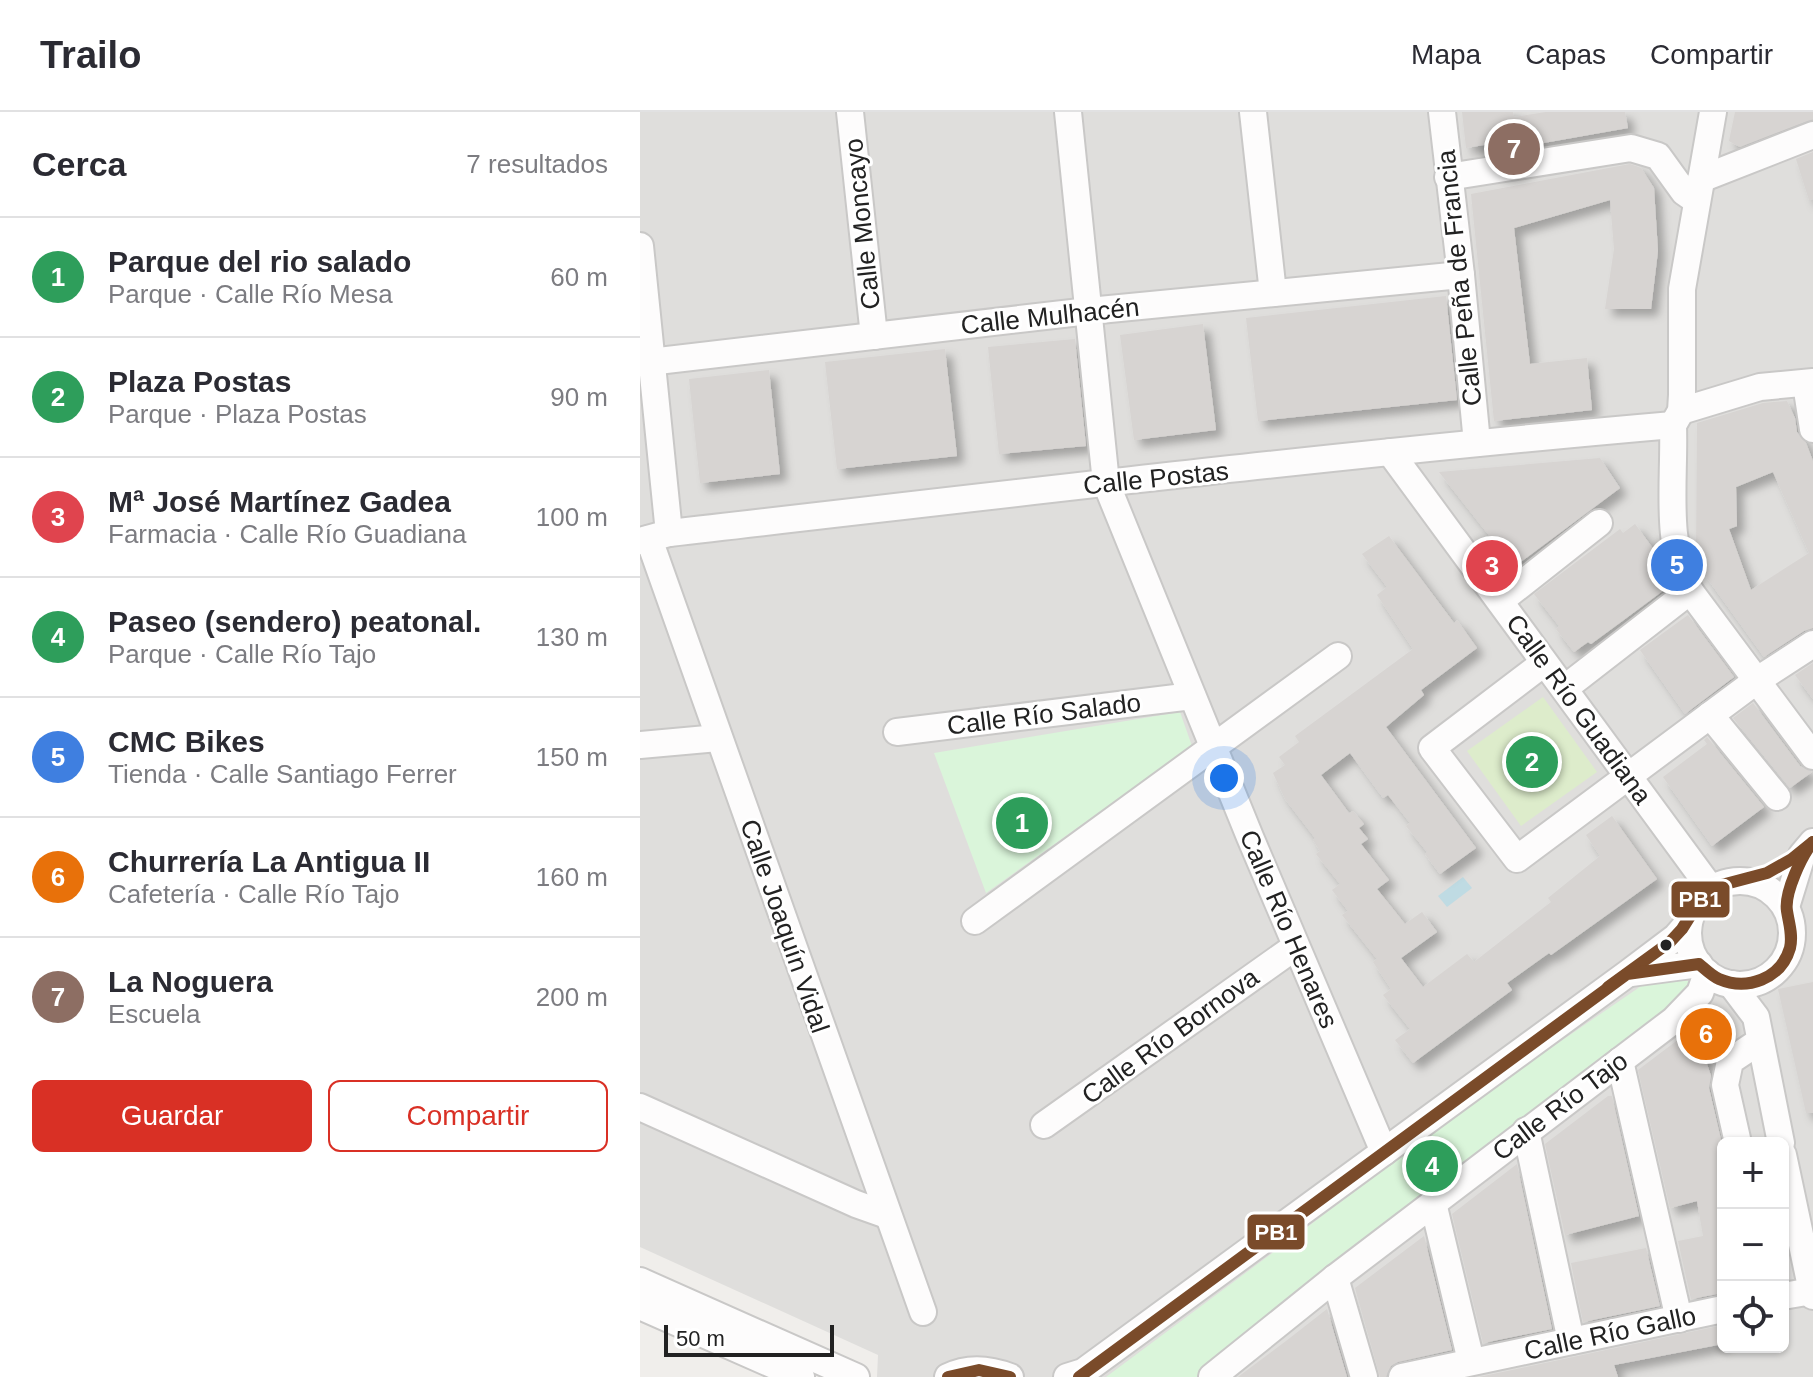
<!DOCTYPE html>
<html lang="es">
<head>
<meta charset="utf-8">
<style>
	body { margin:0; font-family:Arial,sans-serif; background:#f7f7f7; color:#2b2b33 }
	.controls { position:absolute; right:24px; bottom:24px; display:grid; overflow:hidden; border-radius:12px; box-shadow:0 2px 6px #0004 }
	.controls button { width:72px; height:72px; display:grid; place-items:center; padding:0; border:0; border-bottom:2px solid #e1e1e2; background:#fff; color:#2b2b33; font:40px sans-serif }
	.scale { position:absolute; left:24px; bottom:20px; width:170px; box-sizing:border-box; padding-left:8px; border:4px solid #222; border-top:0; font-size:22px; line-height:28px; white-space:nowrap; color:#222; -webkit-text-stroke:6px #fff; paint-order:stroke }
	.you { position:absolute; left:584px; top:666px; width:28px; height:28px; margin:-20px; border:6px solid #fff; border-radius:50%; background:#1a73e8; box-shadow:0 0 0 12px #1a73e833 }
	.badge { display:grid; place-items:center; width:52px; height:52px; border-radius:50%; background:#d93025; color:#fff; font-size:26px; font-weight:700 }
	.pin { position:absolute; translate:-50% -50%; border:4px solid #fff; box-shadow:0 2px 8px #0006 }
	.list { margin:0; padding:0; list-style:none }
	h2 { display:flex; justify-content:space-between; align-items:center; height:104px; margin:0; padding:0 32px; font-size:34px }
	h2 small { font-size:26px; font-weight:400; color:#7c7c81 }
	.list li { display:grid; grid-template-columns:52px 1fr auto; gap:24px; align-items:center; box-sizing:border-box; height:120px; padding:0 32px; border-top:2px solid #e1e1e2 }
	.list b { display:block; font-size:30px; white-space:nowrap }
	.list p { margin:0; font-size:26px; white-space:nowrap; color:#7c7c81 }
	.list em { font-size:26px; font-style:normal; color:#7c7c81 }
	.actions { display:flex; gap:16px; padding:24px 32px }
	.actions a { flex:1; padding:18px 0; border:2px solid #d93025; border-radius:12px; text-align:center; font-size:28px; color:#d93025 }
	.actions .main { background:#d93025; color:#fff }
	.icon { flex:none; width:44px; height:44px; fill:none; stroke:currentColor; stroke-width:2; stroke-linecap:round; stroke-linejoin:round }
	.map { position:relative; flex:none; width:1173px; height:1265px; overflow:hidden }
	header { display:flex; align-items:center; gap:48px; box-sizing:border-box; height:112px; padding:0 40px; background:#fff; border-bottom:2px solid #e1e1e2 }
	header strong { font-size:38px }
	nav { display:flex; gap:44px; margin-inline-start:auto; font-size:28px }
	main { display:flex }
	aside { flex:1; background:#fff }
	.map>svg:first-child { display:block }
	.residential { fill:#dfdedc; fill-rule:evenodd }
	.grass { fill:#ddeccb }
	.park { fill:#daf5da }
	.water { fill:#bfdbe3 }
	.building { fill:#d7d4d2; fill-rule:evenodd; filter:url(#shadow) }
	.lines { fill:none; stroke-linecap:round; stroke-linejoin:round }
	.minor-casing { stroke:#c9c8c7; stroke-width:30 }
	.minor { stroke:#fdfcfc; stroke-width:26 }
	.bus-1-casing { stroke:#fff; stroke-width:18 }
	.bus-1 { stroke:#7a4b2a; stroke-width:12 }
	.bus-dot { fill:#222; stroke:#fff; stroke-width:3 }
	.labels { text-anchor:middle; dominant-baseline:central; stroke-width:6; stroke-linejoin:round; paint-order:stroke }
	.street-label { font-size:26px; fill:#222; stroke:#fff }
	.line-badge { stroke:#fff; stroke-width:3 }
	.badge-label { font-size:22px; text-anchor:middle; font-weight:bold; fill:#fff }
</style>
</head>
<body>
<header>
<strong>Trailo</strong>
<nav><a>Mapa</a><a>Capas</a><a>Compartir</a></nav>
</header>
<main>
<aside>
<h2>Cerca<small>7 resultados</small></h2>
<ul class="list">
<li><span class="badge" style="background:#2e9e5b">1</span><div><b>Parque del rio salado</b><p>Parque · Calle Río Mesa</p></div><em>60 m</em></li>
<li><span class="badge" style="background:#2e9e5b">2</span><div><b>Plaza Postas</b><p>Parque · Plaza Postas</p></div><em>90 m</em></li>
<li><span class="badge" style="background:#e0444e">3</span><div><b>Mª José Martínez Gadea</b><p>Farmacia · Calle Río Guadiana</p></div><em>100 m</em></li>
<li><span class="badge" style="background:#2e9e5b">4</span><div><b>Paseo (sendero) peatonal.</b><p>Parque · Calle Río Tajo</p></div><em>130 m</em></li>
<li><span class="badge" style="background:#3f7fe0">5</span><div><b>CMC Bikes</b><p>Tienda · Calle Santiago Ferrer</p></div><em>150 m</em></li>
<li><span class="badge" style="background:#e8710a">6</span><div><b>Churrería La Antigua II</b><p>Cafetería · Calle Río Tajo</p></div><em>160 m</em></li>
<li><span class="badge" style="background:#8d6e63">7</span><div><b>La Noguera</b><p>Escuela</p></div><em>200 m</em></li>
</ul>
<div class="actions"><a class="main">Guardar</a><a>Compartir</a></div>
</aside>
<div class="map">
<svg width="1173" height="1265" viewBox="0 0 1173 1265">
	<defs>
		<filter id="shadow"><feDropShadow dx="7" dy="7" stdDeviation="4" flood-color="#0004"/></filter>
	</defs>
	<rect width="100%" height="100%" fill="#f0eeeb"/>
	<path class="residential" d="M 0,0 L 1173,0 L 1173,1265 L 237,1265 L 238,1243 L 0,1135 ZM 1083,1031 L 1143,1031 L 1143,1235 L 1083,1235 Z"/>
	<polygon class="grass" points="903,585 957,660 881,714 827,639"/>
	<g class="park">
		<polygon points="540,600 552,634 346,781 294,641"/>
		<polygon points="1010,868 1049,869 1050,888 563,1265 466,1265 870,964"/>
	</g>
	<polygon class="water" points="823,765 832,776 807,795 798,784"/>
	<g class="building">
		<polygon points="822,0 873,0 874,5 906,0 985,0 988,16 881,35 880,27 826,36"/>
		<polygon points="1095,0 1173,0 1173,7 1100,35 1089,29"/>
		<polygon points="1173,40 1173,87 1169,88 1156,47"/>
		<polygon points="990,52 1001,56 1014,76 1018,139 1011,197 965,197 974,137 970,88 874,116 890,252 947,246 952,298 854,309 831,82"/>
		<polygon points="806,184 817,288 618,309 606,206"/>
		<polygon points="563,212 576,318 494,328 480,223"/>
		<polygon points="435,227 446,334 359,342 348,235"/>
		<polygon points="305,237 317,344 197,357 185,250"/>
		<polygon points="129,258 140,362 60,371 49,267"/>
		<path d="M 1147,289 L 1155,306 L 1157,320 L 1166,331 L 1173,349 L 1173,516 L 1164,519 L 1124,545 L 1067,466 L 1060,446 L 1056,449 L 1057,311 L 1123,291 ZM 1133,360 L 1169,441 L 1111,478 L 1089,417 L 1097,414 L 1096,375 Z"/>
		<polygon points="960,346 980,376 874,455 799,360"/>
		<polygon points="995,412 1015,439 1018,437 1021,442 1029,470 1022,475 1024,478 981,510 951,532 948,530 934,540 916,517 919,514 894,482 980,417 983,421"/>
		<polygon points="749,424 814,511 817,508 837,536 781,578 784,583 746,615 836,736 800,762 785,742 787,740 766,714 770,711 748,683 743,686 710,641 681,663 709,701 713,699 724,712 719,716 728,727 721,732 749,768 737,777 765,812 782,800 797,820 761,846 783,875 827,842 834,850 911,790 908,786 960,744 946,723 972,704 1017,767 911,843 909,841 867,871 872,878 773,951 755,928 770,917 743,883 751,877 733,850 737,847 702,803 708,799 692,778 700,772 676,742 680,739 673,728 675,726 645,687 633,661 645,653 639,645 659,630 655,624 773,537 737,483 747,475 722,442"/>
		<polygon points="1048,503 1094,565 1045,602 1000,538"/>
		<polygon points="1173,551 1173,587 1155,563"/>
		<polygon points="1113,591 1160,654 1172,660 1150,676 1093,606"/>
		<polygon points="1067,625 1124,695 1072,734 1023,665 1067,632 1064,628"/>
		<polygon points="1173,870 1173,1001 1166,1001 1138,877"/>
		<polygon points="1055,915 1071,964 1069,976 1083,1036 1083,1181 1051,1187 1038,1129 1063,1124 1057,1089 1030,1096 998,958"/>
		<polygon points="968,984 972,984 999,1104 925,1123 905,1032"/>
		<polygon points="877,1052 912,1217 843,1231 812,1102"/>
		<polygon points="784,1124 812,1238 758,1250 751,1254 746,1265 740,1265 715,1176"/>
		<polygon points="1006,1136 1020,1194 943,1210 931,1151"/>
		<polygon points="687,1197 707,1265 598,1265 646,1229"/>
		<polygon points="1083,1213 1083,1232 974,1253 978,1265 839,1265"/>
	</g>
	<g class="lines">
		<g class="minor-casing">
			<g id="minor">
				<polyline points="210,0 234,224"/>
				<polyline points="428,0 466,371 610,725 744,1040"/>
				<polyline points="613,0 633,181"/>
				<polyline points="802,0 821,163 837,331"/>
				<path d="M 1073,0 L 1042,177 L 1042,283 L 1041,299 L 1033,313 C 1035,367 1024,430 1050,479 L 1173,644"/>
				<polyline points="808,65 991,36 1018,44 1044,80 1057,89"/>
				<polyline points="1061,67 1173,23"/>
				<polyline points="0,134 29,421"/>
				<polyline points="0,251 449,199 821,163"/>
				<polyline points="1166,272 1173,317"/>
				<polyline points="1041,299 1120,275 1173,270"/>
				<polyline points="750,340 1071,777"/>
				<polyline points="9,427 283,1200"/>
				<path d="M 0,429 L 29,421 C 363,383 698,342 1033,313"/>
				<polyline points="860,489 959,411"/>
				<polyline points="904,551 792,636 877,747 1116,569 1173,532"/>
				<polyline points="925,576 1050,479"/>
				<polyline points="1070,603 1137,685"/>
				<polyline points="257,620 552,584"/>
				<polyline points="0,633 78,626"/>
				<circle cx="1100" cy="821" r="52"/>
				<polyline points="1146,795 1162,743 1173,730"/>
				<polyline points="335,809 698,544"/>
				<polyline points="991,861 1059,852"/>
				<polyline points="1091,872 1116,905 1141,1031"/>
				<polyline points="980,949 1039,1207"/>
				<polyline points="0,995 216,1092 247,1103"/>
				<polyline points="404,1013 655,835"/>
				<polyline points="886,1019 931,1229"/>
				<polyline points="1098,1031 1085,973 1090,949 1120,929"/>
				<polyline points="1143,1043 1173,1184"/>
				<polyline points="793,1091 831,1249"/>
				<polyline points="695,1166 724,1265"/>
				<polyline points="0,1169 216,1265"/>
				<polyline points="1143,1184 1172,1179"/>
				<polyline points="0,1194 161,1265"/>
				<path d="M 308,1265 C 328,1255 349,1257 370,1265"/>
				<polyline points="427,1265 443,1260 987,862 1036,825 1049,810"/>
				<polyline points="572,1265 695,1166 1034,908 1060,881 1067,861"/>
				<polyline points="762,1265 1083,1197"/>
			</g>
		</g>
		<use href="#minor" class="minor"/>
		<g class="bus-1-casing">
			<g id="bus-1">
				<polyline points="968,875 1030,830 1042,817 1062,785 1074,775 1127,761 1152,747 1173,730"/>
				<polyline points="308,1265 339,1258 370,1265"/>
				<path d="M 439,1265 L 987,862 L 1059,852 C 1065,857 1072,864 1079,867 C 1107,879 1141,867 1150,836 C 1153,823 1149,812 1147,799 C 1144,781 1162,743 1173,730"/>
			</g>
		</g>
		<use href="#bus-1" class="bus-1"/>
	</g>
	<circle class="bus-dot" cx="1026" cy="833" r="7"/>
	<g class="labels">
		<g class="street-label">
			<text transform="translate(222 112) rotate(-96)">Calle Moncayo</text>
			<text transform="translate(819 166) rotate(-96)">Calle Peña de Francia</text>
			<text transform="translate(410 204) rotate(-6)">Calle Mulhacén</text>
			<text transform="translate(516 366) rotate(-6)">Calle Postas</text>
			<text transform="translate(939 597) rotate(54)">Calle Río Guadiana</text>
			<text transform="translate(404 602) rotate(-7)">Calle Río Salado</text>
			<text transform="translate(145 814) rotate(71)">Calle Joaquín Vidal</text>
			<text transform="translate(649 817) rotate(67)">Calle Río Henares</text>
			<text transform="translate(530 924) rotate(-36)">Calle Río Bornova</text>
			<text transform="translate(920 994) rotate(-37)">Calle Río Tajo</text>
			<text transform="translate(970 1221) rotate(-12)">Calle Río Gallo</text>
		</g>
	</g>
	<g class="line-badge">
		<rect x="1030" y="768" width="61" height="39" rx="8" fill="#7a4b2a"/>
		<rect x="606" y="1101" width="60" height="38" rx="8" fill="#7a4b2a"/>
	</g>
	<g class="badge-label">
		<text x="1060" y="795">PB1</text>
		<text x="636" y="1128">PB1</text>
	</g>
</svg>
<div class="controls">
<button>+</button>
<button>−</button>
<button><svg class="icon" aria-label="locate" viewBox="0 0 24 24"><circle cx="12" cy="12" r="6"/><path d="M12 2v4M12 18v4M2 12h4M18 12h4"/></svg></button>
</div>
<div class="scale">50 m</div>
<div class="you"></div>
<div class="pin badge" style="left:382px;top:711px;background:#2e9e5b">1</div>
<div class="pin badge" style="left:892px;top:650px;background:#2e9e5b">2</div>
<div class="pin badge" style="left:852px;top:454px;background:#e0444e">3</div>
<div class="pin badge" style="left:792px;top:1054px;background:#2e9e5b">4</div>
<div class="pin badge" style="left:1037px;top:453px;background:#3f7fe0">5</div>
<div class="pin badge" style="left:1066px;top:922px;background:#e8710a">6</div>
<div class="pin badge" style="left:874px;top:37px;background:#8d6e63">7</div>
</div>
</main>
</body>
</html>
